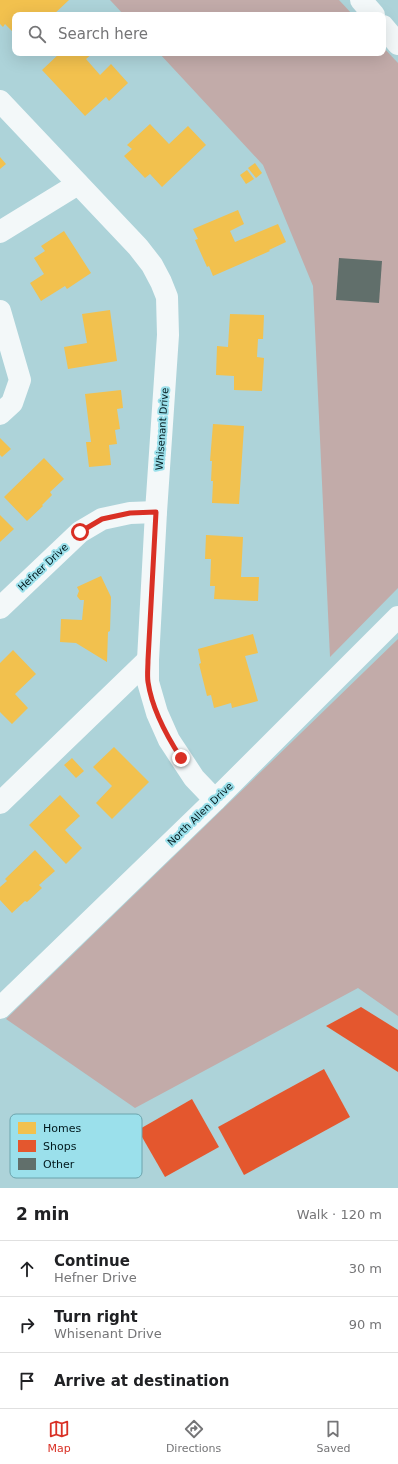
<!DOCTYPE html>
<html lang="en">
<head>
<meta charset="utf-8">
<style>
	body { margin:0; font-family:"DejaVu Sans",sans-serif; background:#f6f6f6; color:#202124 }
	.stop { position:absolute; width:12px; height:12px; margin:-9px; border:3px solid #d93025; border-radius:50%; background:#fff }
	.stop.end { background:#d93025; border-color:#fff; box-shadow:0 1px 4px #0008 }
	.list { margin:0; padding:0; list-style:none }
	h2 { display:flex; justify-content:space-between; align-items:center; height:52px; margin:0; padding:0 16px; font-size:17px }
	h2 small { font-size:13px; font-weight:400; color:#757577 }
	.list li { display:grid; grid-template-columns:26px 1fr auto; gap:12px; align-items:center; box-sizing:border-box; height:56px; padding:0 16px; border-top:1px solid #e0e0e0 }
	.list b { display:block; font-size:15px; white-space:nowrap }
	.list p { margin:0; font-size:13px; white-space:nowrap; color:#757577 }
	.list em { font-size:13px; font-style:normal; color:#757577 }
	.icon { flex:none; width:22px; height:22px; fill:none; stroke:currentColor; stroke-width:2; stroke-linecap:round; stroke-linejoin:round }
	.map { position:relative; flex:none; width:398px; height:1188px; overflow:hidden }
	.search { position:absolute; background:#fff; box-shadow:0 4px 16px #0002; left:12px; right:12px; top:12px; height:44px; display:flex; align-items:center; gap:10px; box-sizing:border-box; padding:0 14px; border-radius:8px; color:#757577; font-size:15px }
	.sheet { height:220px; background:#fff }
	nav { display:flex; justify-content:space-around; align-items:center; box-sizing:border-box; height:56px; border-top:1px solid #e0e0e0; background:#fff; font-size:11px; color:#757577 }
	nav a { display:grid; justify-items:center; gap:2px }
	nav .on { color:#d93025 }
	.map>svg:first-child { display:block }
	.green { fill:#c2aba9 }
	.homes { fill:#f2c14e }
	.shops { fill:#e4572e }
	.building { fill:#616f6b }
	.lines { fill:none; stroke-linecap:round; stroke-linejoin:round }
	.minor { stroke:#f3f8f9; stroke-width:22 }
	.route { stroke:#d93025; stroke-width:5 }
	.labels { text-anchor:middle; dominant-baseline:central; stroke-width:4; stroke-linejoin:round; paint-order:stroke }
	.street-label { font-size:10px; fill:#00181c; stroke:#9be0eb }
	.key { fill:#9be0eb; stroke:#6ca4ad; stroke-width:1 }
	.key-label { font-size:11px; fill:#00181c }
</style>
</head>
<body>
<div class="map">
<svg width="398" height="1188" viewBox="0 0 398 1188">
	<rect width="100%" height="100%" fill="#add3d9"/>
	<g class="green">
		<polygon points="110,0 339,0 353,15 124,15"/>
		<polygon points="383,47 398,63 398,588 330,657 313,286 263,165 159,53 383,53"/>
		<polygon points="398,639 398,1016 358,988 135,1108 6,1019"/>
	</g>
	<g class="homes">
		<polygon points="0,0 69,0 53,15 15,15 15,34 5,24 3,27 0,24"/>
		<polygon points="60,53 93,53 86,59 100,75 111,64 128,83 109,101 106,97 85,116 42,70"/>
		<polygon points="150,124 169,144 188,126 206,145 162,187 150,174 145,178 124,156 132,149 127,145"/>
		<polygon points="0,157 6,164 0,169"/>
		<polygon points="255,163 262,173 256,178 248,168"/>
		<polygon points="247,170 254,179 246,184 240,175"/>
		<polygon points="238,210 244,224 230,231 235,242 278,224 286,242 269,250 270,251 213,276 209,266 207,267 195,240 198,239 193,229"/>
		<polygon points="64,231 91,273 67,289 65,286 41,301 30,283 44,274 34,258 45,251 41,246"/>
		<polygon points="110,310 117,361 68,369 64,347 87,343 82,314"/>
		<polygon points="230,314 264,315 263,339 258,339 257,357 264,358 262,391 234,390 234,376 216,375 217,346 228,347"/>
		<polygon points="121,390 123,408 117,409 120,429 115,430 117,444 109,445 111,465 89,467 86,442 91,442 85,394"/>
		<polygon points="213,424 244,426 239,504 212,503 213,481 211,481 212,461 210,461"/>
		<polygon points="0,438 11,449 2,457 0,455"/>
		<polygon points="44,458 64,479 50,492 52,495 42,505 43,506 27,521 4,497"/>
		<polygon points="0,515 14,529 0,542"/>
		<polygon points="206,535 243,537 241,577 259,577 258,601 214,599 215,586 210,586 211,559 205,559"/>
		<polygon points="101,576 111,597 110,631 108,632 107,662 76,643 60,642 61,619 82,620 84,600 80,600 77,596 79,591 77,587"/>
		<polygon points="253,634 258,653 245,656 258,701 232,708 231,703 214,708 211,695 207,696 199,664 201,663 198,649"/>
		<polygon points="13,650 36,674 15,694 28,708 12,724 0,712 0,663"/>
		<polygon points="114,747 149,782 112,819 96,803 112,786 93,767"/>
		<polygon points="72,758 84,771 76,778 64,765"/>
		<polygon points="60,795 80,816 65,830 82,848 66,864 29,825"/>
		<polygon points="35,850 55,871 39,885 42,888 27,902 25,901 12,913 0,900 0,887 7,881 5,879"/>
	</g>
	<g class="shops">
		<polygon points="361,1007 398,1030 398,1072 326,1026"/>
		<polygon points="324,1069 350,1117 244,1175 218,1127"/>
		<polygon points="192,1099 219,1147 165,1177 138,1130"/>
	</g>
	<polygon class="building" points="339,258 382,261 379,303 336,300"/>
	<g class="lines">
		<g class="minor">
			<polyline points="361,0 374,15"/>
			<polyline points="383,26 398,44"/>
			<polyline points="0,101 138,247 152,265 161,282 167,297 168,335 156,512 148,660 148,682 157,713 169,740 194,778 215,800"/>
			<polyline points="0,232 78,184"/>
			<polyline points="0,311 20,380 12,403 0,414"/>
			<polyline points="0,608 80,532 102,519 130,513 156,512"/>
			<polyline points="0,803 148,660"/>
			<polyline points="0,1008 215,800 398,617"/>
		</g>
	</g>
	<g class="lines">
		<path class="route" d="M 80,532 L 102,519 L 130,513 L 156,512 L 148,660 C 148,667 147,675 148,682 C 152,709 166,735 181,758"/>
	</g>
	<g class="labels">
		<g class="street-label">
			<text transform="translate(162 429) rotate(-86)">Whisenant Drive</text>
			<text transform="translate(43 567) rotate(-43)">Hefner Drive</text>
			<text transform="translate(200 814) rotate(-44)">North Allen Drive</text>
		</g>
	</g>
	<rect x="10" y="1114" width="132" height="64" rx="6" class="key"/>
	<rect x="18" y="1122" width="18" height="12" fill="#f2c14e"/>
	<rect x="18" y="1140" width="18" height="12" fill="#e4572e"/>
	<rect x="18" y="1158" width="18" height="12" fill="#616f6b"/>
	<g class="key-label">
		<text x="43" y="1132">Homes</text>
		<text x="43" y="1150">Shops</text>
		<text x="43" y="1168">Other</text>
	</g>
</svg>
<div class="stop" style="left:80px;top:532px"></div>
<div class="stop end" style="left:181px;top:758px"></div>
<div class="search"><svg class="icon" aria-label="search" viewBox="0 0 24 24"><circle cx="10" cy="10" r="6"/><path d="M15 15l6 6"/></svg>Search here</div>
</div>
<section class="sheet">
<h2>2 min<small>Walk · 120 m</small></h2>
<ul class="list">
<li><svg class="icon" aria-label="ahead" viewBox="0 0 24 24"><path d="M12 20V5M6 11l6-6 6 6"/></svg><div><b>Continue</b><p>Hefner Drive</p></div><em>30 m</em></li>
<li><svg class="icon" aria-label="right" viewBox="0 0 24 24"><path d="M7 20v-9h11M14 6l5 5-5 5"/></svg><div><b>Turn right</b><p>Whisenant Drive</p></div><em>90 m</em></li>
<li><svg class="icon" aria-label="arrive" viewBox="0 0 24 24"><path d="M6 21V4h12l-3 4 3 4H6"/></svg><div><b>Arrive at destination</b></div></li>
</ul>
</section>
<nav>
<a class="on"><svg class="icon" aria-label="map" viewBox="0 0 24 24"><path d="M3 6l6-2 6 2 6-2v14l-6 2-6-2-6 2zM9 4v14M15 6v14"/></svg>Map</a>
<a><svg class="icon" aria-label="directions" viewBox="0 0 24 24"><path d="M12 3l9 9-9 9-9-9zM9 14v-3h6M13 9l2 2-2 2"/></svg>Directions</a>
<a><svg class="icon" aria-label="saved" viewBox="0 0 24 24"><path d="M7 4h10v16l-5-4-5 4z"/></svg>Saved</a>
</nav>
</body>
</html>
